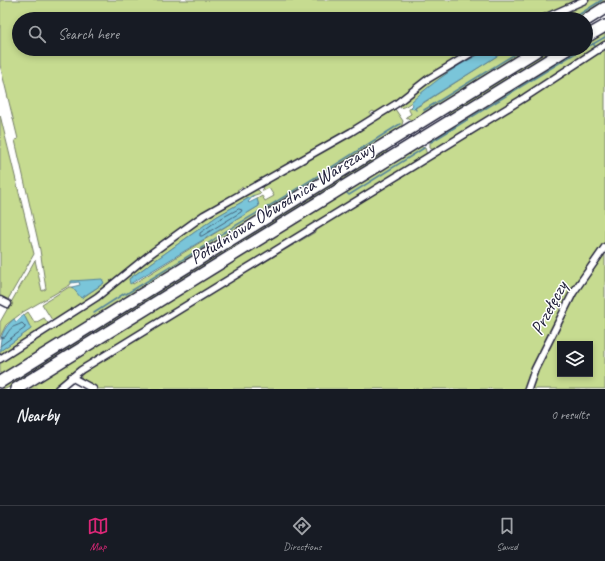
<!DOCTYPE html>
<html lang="en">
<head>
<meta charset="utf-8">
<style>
	body { margin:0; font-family:Caveat,sans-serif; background:#20242c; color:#f1f3f6 }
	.controls { position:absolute; right:12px; bottom:12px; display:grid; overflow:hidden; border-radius:0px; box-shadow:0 2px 6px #0003 }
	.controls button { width:36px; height:36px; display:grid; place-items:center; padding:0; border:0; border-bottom:1px solid #363941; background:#171b24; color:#f1f3f6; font:20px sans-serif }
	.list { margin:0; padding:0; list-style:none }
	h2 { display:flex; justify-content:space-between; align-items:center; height:52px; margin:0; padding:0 16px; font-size:17px }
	h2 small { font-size:13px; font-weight:400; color:#9ea1a6 }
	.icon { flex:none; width:22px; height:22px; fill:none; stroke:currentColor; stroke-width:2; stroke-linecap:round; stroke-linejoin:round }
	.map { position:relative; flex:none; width:605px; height:389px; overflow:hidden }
	.search { position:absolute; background:#171b24; box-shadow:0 2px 6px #0003; left:12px; right:12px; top:12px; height:44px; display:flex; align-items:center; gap:10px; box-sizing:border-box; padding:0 14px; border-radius:22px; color:#9ea1a6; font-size:15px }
	.sheet { height:116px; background:#171b24 }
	nav { display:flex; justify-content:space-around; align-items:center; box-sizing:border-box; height:56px; border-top:1px solid #363941; background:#171b24; font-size:11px; color:#9ea1a6 }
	nav a { display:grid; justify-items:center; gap:2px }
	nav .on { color:#db2777 }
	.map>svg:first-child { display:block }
	.green { fill:#c6db90; stroke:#747e66; fill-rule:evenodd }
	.water { fill:#7ac5d9; stroke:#57849a }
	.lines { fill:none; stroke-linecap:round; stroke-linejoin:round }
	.shore { stroke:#45637a; stroke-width:1 }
	.stream { stroke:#57849a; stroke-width:1.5 }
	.street-casing { stroke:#22223b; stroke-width:9 }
	.highway-casing { stroke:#22223b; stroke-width:14 }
	.street { stroke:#fff; stroke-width:6 }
	.highway { stroke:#fff; stroke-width:11 }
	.labels { text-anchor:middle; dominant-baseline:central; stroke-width:3; stroke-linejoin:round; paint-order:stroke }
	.street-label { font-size:19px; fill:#22223b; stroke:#fff }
</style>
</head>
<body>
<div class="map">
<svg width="605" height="389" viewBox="0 0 605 389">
	<rect width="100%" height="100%" fill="#fff"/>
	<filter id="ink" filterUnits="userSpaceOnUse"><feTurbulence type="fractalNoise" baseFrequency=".025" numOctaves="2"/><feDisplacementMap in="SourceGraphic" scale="8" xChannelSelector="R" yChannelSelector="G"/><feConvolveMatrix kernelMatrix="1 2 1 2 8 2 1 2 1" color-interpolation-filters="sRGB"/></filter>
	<g filter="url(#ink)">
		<g class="green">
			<polygon points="0,0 580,0 537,19 19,19 19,49 473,49 380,112 376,113 373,111 370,113 371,117 338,138 246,189 242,187 237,190 239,192 156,247 96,295 55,321 52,320 42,304 69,287 72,287 82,298 104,283 72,281 70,285 23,312 6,325 0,337 0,322 35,260 42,291 46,289 40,250 15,140 18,139 0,65"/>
			<polygon points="590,0 605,0 605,2 578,19 547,19"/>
			<polygon points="605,32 605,43 520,98 434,150 430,148 430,140 578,49 586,49 586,44"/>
			<polygon points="605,47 605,241 575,284 530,372 525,389 96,389 87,385 79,374 164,321 317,231 314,229"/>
			<path d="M 482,49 L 492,49 C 468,58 445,75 425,90 C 417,96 410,106 400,108 L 401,102 L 436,77 Z"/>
			<polygon points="508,49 529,49 413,121 406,117 411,114 409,110 409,107 414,109"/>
			<polygon points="550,49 557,49 449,115 447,112"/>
			<polygon points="392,109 395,109 403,121 401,128 0,375 0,362 88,307 108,292 134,269 211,213 254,189 258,190 261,193 252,196 216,217 129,279 133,284 259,206 257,199 262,196 265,201 274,196 269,188 263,191 262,186"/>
			<polygon points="0,115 34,254 7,301 0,297"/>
			<polygon points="419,146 425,148 427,155 75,371 54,389 27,389"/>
			<polygon points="386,150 388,153 6,389 0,389"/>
			<path d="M 605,251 L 605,389 L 531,389 L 535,374 L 579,289 ZM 560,344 L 590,344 L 590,374 L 560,374 Z"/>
			<polygon points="28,312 35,323 44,318 48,323 47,326 0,356 0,351 31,329 24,315"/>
		</g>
		<g class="water">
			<path d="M 492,49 L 508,49 L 413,109 L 411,107 L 413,105 L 411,102 C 433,82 464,59 492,49 Z"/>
			<polygon points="254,195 248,202 249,203 257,199 259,206 130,284 129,279 216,217"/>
			<polygon points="102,279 104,283 81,298 72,287 80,285 79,282 71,283 71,281"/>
			<path d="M 24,315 L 31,329 L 0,351 C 0,337 3,328 14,319 L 16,322 Z"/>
		</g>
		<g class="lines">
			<g class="shore">
				<polygon points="239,209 242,210 241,212 202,236 200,236 200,233 218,220"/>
				<path d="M 0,338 L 5,337 C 13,324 11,329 22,323 L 25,326 L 25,328 L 0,346"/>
			</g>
			<g class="stream">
				<polyline points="572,19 602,0"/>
				<polyline points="595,46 593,44 605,37"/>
				<polyline points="586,47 593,44"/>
				<polyline points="599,53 600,54"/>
				<polyline points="415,108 416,110"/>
				<polyline points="424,110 523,49"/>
				<polyline points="431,142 582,49"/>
				<polyline points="332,167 400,124"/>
				<polyline points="347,193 349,195 424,148"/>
				<polyline points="266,208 332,167 333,168"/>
				<polyline points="126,294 203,247 223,233 262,210"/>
				<polyline points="94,313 125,293"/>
			</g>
			<g class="street-casing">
				<g id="street">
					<polyline points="542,19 585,0"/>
					<polyline points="0,300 8,304"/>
					<polyline points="0,359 97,297 149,255 204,215 351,132 396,104 428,79 478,49"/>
					<polyline points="71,377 93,389"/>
					<polyline points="58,389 81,370 524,98 605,45"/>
					<polyline points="528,389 535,369 573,293 605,247"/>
				</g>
			</g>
			<g class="highway-casing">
				<g id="highway">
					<polyline points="586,20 605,8"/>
					<polyline points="586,37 605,26"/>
					<polyline points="0,382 539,49"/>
					<polyline points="16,389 567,49"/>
				</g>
			</g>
			<use href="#street" class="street"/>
			<use href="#highway" class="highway"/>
		</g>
	</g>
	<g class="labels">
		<g class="street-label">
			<text transform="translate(282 203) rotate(-32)">Południowa Obwodnica Warszawy</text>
			<text transform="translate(549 308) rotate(-62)">Przełęczy</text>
		</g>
	</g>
</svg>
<div class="controls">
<button><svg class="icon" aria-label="layers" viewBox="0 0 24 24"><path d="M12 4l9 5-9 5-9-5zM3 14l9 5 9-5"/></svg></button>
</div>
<div class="search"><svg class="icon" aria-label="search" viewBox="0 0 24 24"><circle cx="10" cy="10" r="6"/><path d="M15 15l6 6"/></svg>Search here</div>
</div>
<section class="sheet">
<h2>Nearby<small>0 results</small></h2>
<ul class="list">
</ul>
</section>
<nav>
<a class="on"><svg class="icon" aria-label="map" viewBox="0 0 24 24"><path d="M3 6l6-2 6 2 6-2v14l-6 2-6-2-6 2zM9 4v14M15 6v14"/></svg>Map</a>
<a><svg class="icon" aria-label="directions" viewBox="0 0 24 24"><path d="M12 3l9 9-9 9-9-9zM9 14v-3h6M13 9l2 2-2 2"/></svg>Directions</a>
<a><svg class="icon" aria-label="saved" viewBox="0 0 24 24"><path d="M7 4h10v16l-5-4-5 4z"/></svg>Saved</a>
</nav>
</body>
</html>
